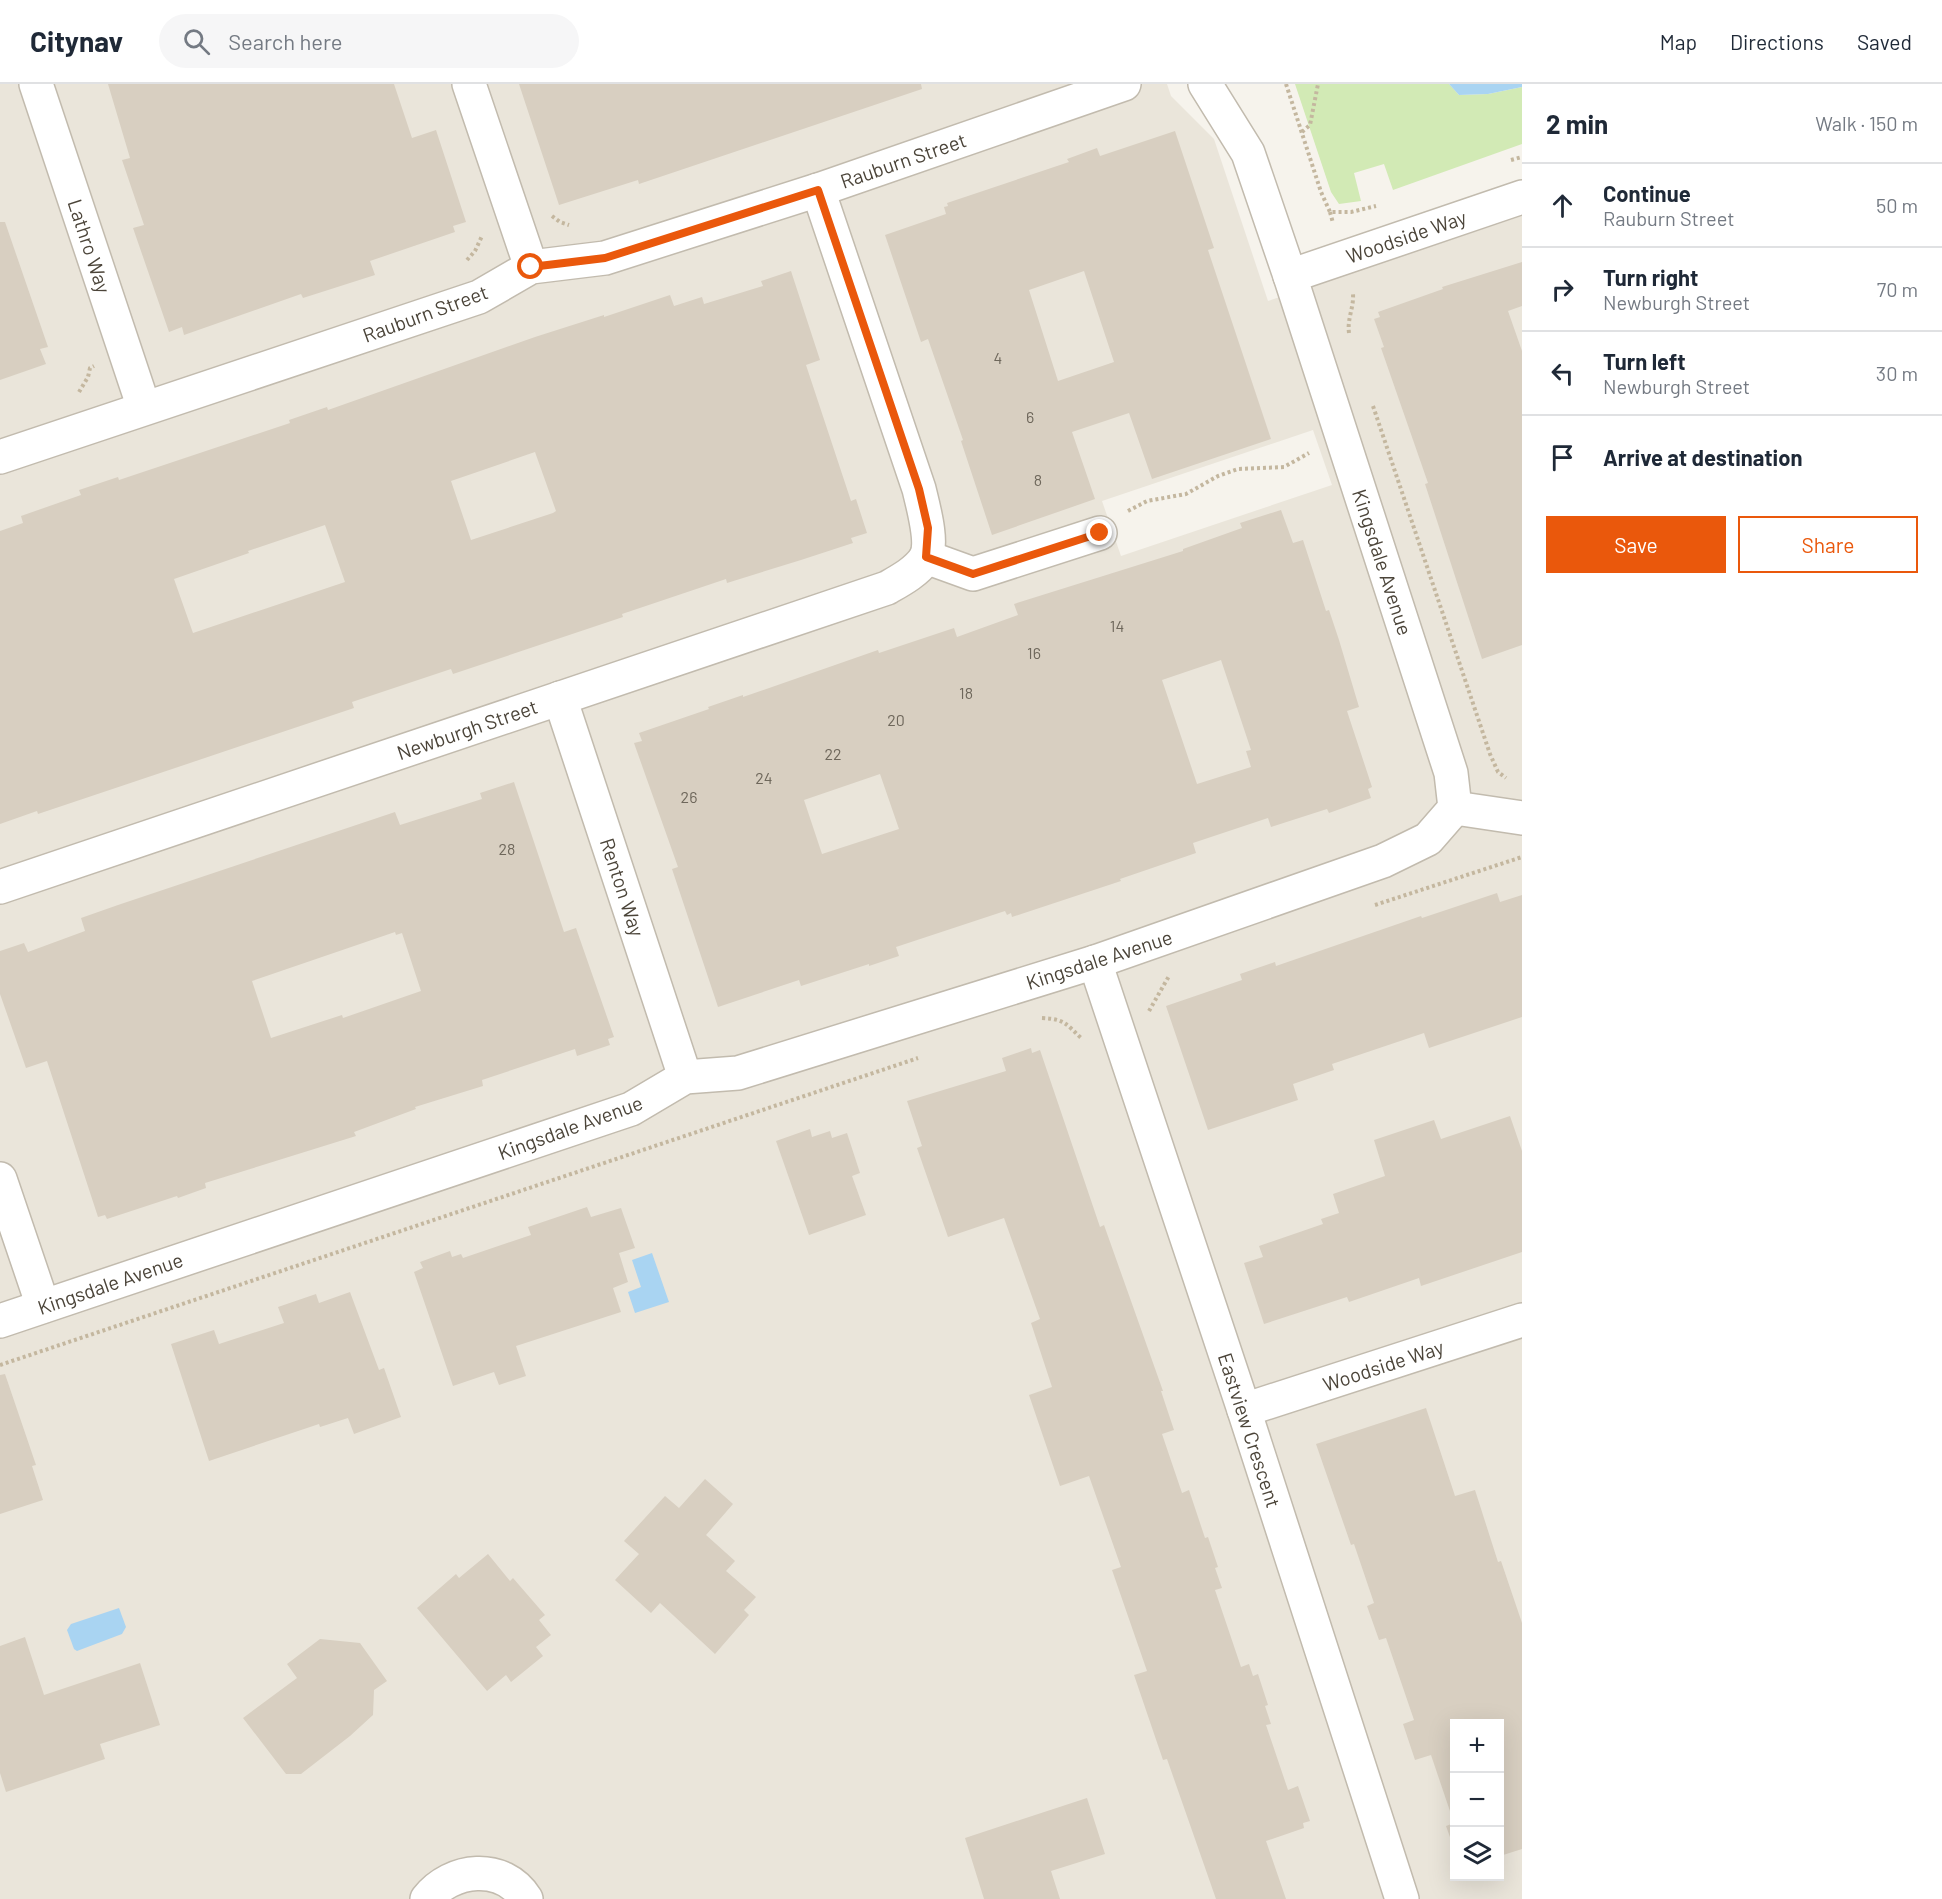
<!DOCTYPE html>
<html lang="en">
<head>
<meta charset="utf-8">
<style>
	body { margin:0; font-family:Barlow,sans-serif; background:#f6f6f7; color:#1f2937 }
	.controls { position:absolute; right:18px; bottom:18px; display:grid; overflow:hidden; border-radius:0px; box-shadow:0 6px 24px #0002 }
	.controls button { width:54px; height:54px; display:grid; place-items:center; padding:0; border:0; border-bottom:2px solid #e0e1e3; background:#fff; color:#1f2937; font:30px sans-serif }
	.stop { position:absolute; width:18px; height:18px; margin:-14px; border:4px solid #ea580c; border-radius:50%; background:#fff }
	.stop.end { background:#ea580c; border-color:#fff; box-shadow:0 2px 6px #0008 }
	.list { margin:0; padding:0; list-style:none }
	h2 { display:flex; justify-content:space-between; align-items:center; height:78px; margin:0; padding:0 24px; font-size:26px }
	h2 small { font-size:20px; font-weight:400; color:#747a83 }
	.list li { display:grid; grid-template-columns:39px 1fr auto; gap:18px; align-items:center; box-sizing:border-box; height:84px; padding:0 24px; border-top:2px solid #e0e1e3 }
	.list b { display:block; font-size:22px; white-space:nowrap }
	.list p { margin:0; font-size:20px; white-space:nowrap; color:#747a83 }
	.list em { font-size:20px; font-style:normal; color:#747a83 }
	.actions { display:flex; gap:12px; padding:18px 24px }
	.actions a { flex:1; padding:14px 0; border:2px solid #ea580c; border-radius:0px; text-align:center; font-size:21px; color:#ea580c }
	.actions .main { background:#ea580c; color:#fff }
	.icon { flex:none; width:33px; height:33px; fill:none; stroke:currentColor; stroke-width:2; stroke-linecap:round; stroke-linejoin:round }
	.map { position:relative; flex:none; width:1522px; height:1815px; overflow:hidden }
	header { display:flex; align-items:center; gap:36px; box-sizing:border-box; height:84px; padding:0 30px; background:#fff; border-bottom:2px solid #e0e1e3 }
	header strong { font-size:28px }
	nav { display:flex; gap:33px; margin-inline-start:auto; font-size:21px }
	.search { width:420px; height:54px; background:#f6f6f7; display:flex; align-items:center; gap:15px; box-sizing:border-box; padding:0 21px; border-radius:33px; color:#747a83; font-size:22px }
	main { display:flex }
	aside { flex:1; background:#fff }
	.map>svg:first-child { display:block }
	.residential { fill:#eae5da; fill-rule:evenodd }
	.green { fill:#d2eab5 }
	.water { fill:#a9d4f2 }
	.building { fill:#d8cfc1; fill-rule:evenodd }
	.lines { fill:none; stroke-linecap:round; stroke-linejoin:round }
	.street-casing { stroke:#c2bbae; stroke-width:36 }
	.path { stroke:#c4b79f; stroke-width:4; stroke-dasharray:3 3; stroke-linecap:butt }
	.street { stroke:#fff; stroke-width:33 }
	.route { stroke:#ea580c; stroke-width:8 }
	.labels { text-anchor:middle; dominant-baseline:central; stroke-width:6; stroke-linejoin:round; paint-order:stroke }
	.number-label { font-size:16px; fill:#6e675b }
	.street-label { font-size:20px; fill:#4b4439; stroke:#fff }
</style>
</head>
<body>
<header>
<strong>Citynav</strong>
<div class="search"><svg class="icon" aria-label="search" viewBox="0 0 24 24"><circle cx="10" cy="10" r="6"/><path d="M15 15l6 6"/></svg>Search here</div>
<nav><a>Map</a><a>Directions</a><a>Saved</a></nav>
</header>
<main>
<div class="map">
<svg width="1522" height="1815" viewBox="0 0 1522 1815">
	<rect width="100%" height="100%" fill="#f6f3ec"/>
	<path class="residential" d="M 0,0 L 1167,0 L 1171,12 L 1214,55 L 1268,217 L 1522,132 L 1522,1815 L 0,1815 ZM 1313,346 L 1332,401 L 1121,472 L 1102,417 ZM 1454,1640 L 1500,1640 L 1500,1792 L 1454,1792 Z"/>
	<polygon class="green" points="1295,0 1449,0 1459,11 1488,10 1522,3 1522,60 1393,106 1384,80 1354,89 1361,117 1339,120 1331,108"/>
	<g class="water">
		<polygon points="1449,0 1522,0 1522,3 1488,10 1459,11"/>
		<polygon points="652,1169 669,1218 635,1229 628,1208 641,1203 632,1176"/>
		<polygon points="119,1524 126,1543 122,1550 77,1567 74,1565 67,1546 71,1540"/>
	</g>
	<g class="building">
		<polygon points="108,0 394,0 412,54 436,46 466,138 453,142 455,148 370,177 375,191 303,214 301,210 184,251 182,243 169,248 133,144 144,141 122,76 130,74"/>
		<polygon points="519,0 921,0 922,5 639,100 638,96 559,121"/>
		<path d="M 1175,47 L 1214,164 L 1208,166 L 1271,355 L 1152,395 L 1129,329 L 1072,348 L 1095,415 L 992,451 L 961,357 L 963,356 L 928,255 L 921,258 L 885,151 L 946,130 L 944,123 L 948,122 L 947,119 L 1069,78 L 1067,75 L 1097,64 L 1100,72 ZM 1084,187 L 1114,278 L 1058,297 L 1029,206 Z"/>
		<polygon points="0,138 5,138 48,263 40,265 46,280 0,296"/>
		<polygon points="1522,178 1522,222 1508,227 1522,267 1522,561 1482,575 1425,400 1428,399 1381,264 1384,263 1374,235 1380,233 1378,228 1443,205 1442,203"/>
		<path d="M 791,187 L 820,276 L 806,281 L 851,417 L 856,415 L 867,449 L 851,454 L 853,459 L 801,476 L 727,499 L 726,495 L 622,530 L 623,533 L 453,590 L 451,585 L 352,618 L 354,624 L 38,730 L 37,727 L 0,740 L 0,447 L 23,439 L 21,432 L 81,411 L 79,406 L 118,393 L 119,396 L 290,339 L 289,336 L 327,323 L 328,326 L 535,253 L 604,231 L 604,233 L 670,211 L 674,222 L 702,213 L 704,220 L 763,202 L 761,197 ZM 535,368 L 556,427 L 553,429 L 471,456 L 451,397 ZM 325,441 L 345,498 L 193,549 L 174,495 L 249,469 L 248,467 Z"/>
		<path d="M 1281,426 L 1293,459 L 1303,456 L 1326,527 L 1329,526 L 1339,556 L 1359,623 L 1347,627 L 1372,703 L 1368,705 L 1371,714 L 1329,729 L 1327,725 L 1271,743 L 1268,734 L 1193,759 L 1196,769 L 1120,795 L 1121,797 L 1012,833 L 1011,829 L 1007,831 L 1005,827 L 896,863 L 899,872 L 869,882 L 869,880 L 801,902 L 799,896 L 718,923 L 672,785 L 678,783 L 634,659 L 642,657 L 639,649 L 709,625 L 708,623 L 743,611 L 743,613 L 878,566 L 879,569 L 954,544 L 957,553 L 1018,531 L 1014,520 L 1183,467 L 1183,465 L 1242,444 L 1240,439 ZM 1221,576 L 1251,666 L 1246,667 L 1251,683 L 1197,700 L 1162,596 ZM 880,690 L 899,745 L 822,770 L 804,716 Z"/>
		<path d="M 514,698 L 564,848 L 576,844 L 614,953 L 608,955 L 610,961 L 577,972 L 575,965 L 482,996 L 483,1002 L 415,1023 L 416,1025 L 354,1048 L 356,1052 L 205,1099 L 206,1104 L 178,1114 L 177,1112 L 107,1135 L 105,1131 L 98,1133 L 47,977 L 26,984 L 0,910 L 0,867 L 24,859 L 28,868 L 85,847 L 81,834 L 118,821 L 395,728 L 400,741 L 482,715 L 480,709 ZM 395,848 L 396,851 L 402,849 L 421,907 L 343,934 L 342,931 L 271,954 L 252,897 Z"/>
		<polygon points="1497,809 1500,818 1522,811 1522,933 1429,964 1424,949 1332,980 1334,986 1293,1000 1298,1016 1208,1046 1166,922 1242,896 1240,890 1275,878 1276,882 1421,832 1422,834"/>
		<polygon points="1031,964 1032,969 1040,966 1100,1143 1104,1141 1163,1307 1161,1307 1174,1346 1162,1350 1182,1409 1189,1406 1205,1454 1208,1453 1218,1483 1215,1484 1222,1504 1215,1506 1241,1583 1249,1580 1253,1592 1258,1590 1268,1621 1265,1622 1271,1640 1266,1641 1288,1706 1298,1702 1310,1737 1303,1739 1304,1744 1266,1757 1286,1815 1216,1815 1167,1675 1163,1676 1134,1591 1147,1587 1112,1486 1121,1483 1089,1392 1060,1402 1029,1311 1052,1303 1031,1239 1040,1235 1004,1134 948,1153 917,1064 922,1062 907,1017 1006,987 1002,974"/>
		<polygon points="1510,1032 1522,1067 1522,1168 1421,1202 1419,1194 1349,1218 1347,1213 1264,1240 1244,1179 1263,1173 1259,1162 1323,1140 1321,1135 1339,1129 1333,1110 1385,1092 1374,1056 1434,1036 1441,1055"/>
		<polygon points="810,1045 812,1053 830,1047 832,1054 847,1049 860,1089 852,1092 866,1131 809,1151 776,1057"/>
		<polygon points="587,1123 591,1133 621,1124 635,1164 619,1169 628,1198 613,1204 621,1228 516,1262 526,1292 499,1301 494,1288 453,1302 414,1188 423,1184 420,1178 450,1167 452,1173 461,1170 463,1174 531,1151 528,1143"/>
		<polygon points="350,1208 379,1286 384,1284 401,1333 354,1350 348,1334 320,1343 319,1340 209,1377 171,1260 214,1246 219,1260 284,1239 278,1223 316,1210 319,1219"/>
		<polygon points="5,1290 36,1381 32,1382 43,1416 0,1430 0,1291"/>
		<polygon points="1426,1324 1455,1412 1475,1406 1498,1478 1501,1477 1522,1539 1522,1765 1500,1772 1500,1640 1455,1640 1455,1767 1446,1742 1454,1739 1431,1671 1415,1676 1403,1640 1414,1636 1386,1554 1379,1556 1367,1522 1374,1519 1354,1460 1351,1461 1316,1360"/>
		<polygon points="705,1395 733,1420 706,1451 735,1477 726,1487 756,1513 744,1526 749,1531 715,1570 660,1519 651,1529 615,1496 639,1470 624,1457 665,1412 679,1424"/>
		<polygon points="488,1470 510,1497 513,1494 545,1531 539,1536 551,1551 536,1563 543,1572 511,1598 506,1591 487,1607 417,1524 456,1490 459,1494"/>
		<polygon points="25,1553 44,1611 140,1579 160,1641 100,1660 105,1675 6,1708 0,1689 0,1562"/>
		<polygon points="320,1555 360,1559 387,1597 374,1606 373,1631 350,1652 301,1690 286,1690 243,1634 297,1594 287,1580"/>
		<polygon points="1087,1714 1105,1770 1051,1787 1060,1815 984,1815 965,1754"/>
	</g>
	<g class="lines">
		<g class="street-casing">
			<g id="street">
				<polyline points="36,0 144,324"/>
				<polyline points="469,0 531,183"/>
				<polyline points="1290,192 1522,113"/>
				<polyline points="0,373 479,213 531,183 605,174 818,106 1124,0"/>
				<polyline points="926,473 973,490 1100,449"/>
				<polyline points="560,614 685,993"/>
				<polyline points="1455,724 1522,734"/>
				<path d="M 0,803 L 887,504 C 901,496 916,488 925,475 C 934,460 923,422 919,405 L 818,106"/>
				<polyline points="1095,878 1244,1326 1402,1815"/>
				<polyline points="0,1095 43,1222"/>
				<polyline points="0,1237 631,1025 685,993 738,989 1095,878 1383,777 1428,755 1455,724 1451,689 1290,192 1248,69 1205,0"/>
				<polyline points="1244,1326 1522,1236"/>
				<path d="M 427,1815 C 451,1784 503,1778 526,1815"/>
			</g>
		</g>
		<g class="path">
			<polyline points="1286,0 1321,108 1330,128 1351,128 1376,122"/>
			<polyline points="1302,48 1310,41 1318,0"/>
			<polyline points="1511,76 1522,73"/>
			<polyline points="1330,128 1333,139"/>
			<polyline points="552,132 560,138 569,141"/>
			<polyline points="467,176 475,167 482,152"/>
			<path d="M 1349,249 C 1347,235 1354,223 1353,210"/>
			<polyline points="79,308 88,293 90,284 94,282"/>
			<polyline points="1373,322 1490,670 1498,688 1506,694"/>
			<polyline points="1128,427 1147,417 1186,410 1218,392 1238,385 1284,383 1309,369"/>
			<polyline points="1375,821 1522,773"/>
			<polyline points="1149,927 1169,892"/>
			<path d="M 1042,934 C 1065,935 1066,940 1081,954"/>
			<polyline points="0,1281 918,974"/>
		</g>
		<use href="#street" class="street"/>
	</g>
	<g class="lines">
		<polyline class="route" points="531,183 605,174 818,106 919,405 928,444 926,473 973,490 1100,449"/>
	</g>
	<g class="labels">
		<g class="number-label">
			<text x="998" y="273">4</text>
			<text x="1030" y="332">6</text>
			<text x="1038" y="395">8</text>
			<text x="1117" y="541">14</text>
			<text x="1034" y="568">16</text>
			<text x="966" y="608">18</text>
			<text x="896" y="635">20</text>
			<text x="833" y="669">22</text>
			<text x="764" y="693">24</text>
			<text x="689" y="712">26</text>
			<text x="507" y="764">28</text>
		</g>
		<g class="street-label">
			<text transform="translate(903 76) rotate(-19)">Rauburn Street</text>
			<text transform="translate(1406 152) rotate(-19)">Woodside Way</text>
			<text transform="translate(90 162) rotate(72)">Lathro Way</text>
			<text transform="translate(425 229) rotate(-20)">Rauburn Street</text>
			<text transform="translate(1383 478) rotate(72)">Kingsdale Avenue</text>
			<text transform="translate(467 645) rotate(-19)">Newburgh Street</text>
			<text transform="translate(623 803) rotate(72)">Renton Way</text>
			<text transform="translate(1099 875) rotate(-18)">Kingsdale Avenue</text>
			<text transform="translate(570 1043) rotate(-20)">Kingsdale Avenue</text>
			<text transform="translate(110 1199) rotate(-19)">Kingsdale Avenue</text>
			<text transform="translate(1383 1281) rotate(-18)">Woodside Way</text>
			<text transform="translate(1250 1346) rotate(72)">Eastview Crescent</text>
		</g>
	</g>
</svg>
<div class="controls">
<button>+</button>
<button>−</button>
<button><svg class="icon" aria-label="layers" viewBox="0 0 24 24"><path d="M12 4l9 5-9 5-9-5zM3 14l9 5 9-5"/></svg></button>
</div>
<div class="stop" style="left:531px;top:183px"></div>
<div class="stop end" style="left:1100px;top:449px"></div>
</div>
<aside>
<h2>2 min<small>Walk · 150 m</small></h2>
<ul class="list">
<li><svg class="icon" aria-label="ahead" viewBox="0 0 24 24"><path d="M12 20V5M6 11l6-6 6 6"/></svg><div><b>Continue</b><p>Rauburn Street</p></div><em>50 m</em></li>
<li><svg class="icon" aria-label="right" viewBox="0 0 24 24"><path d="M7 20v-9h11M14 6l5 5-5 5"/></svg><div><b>Turn right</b><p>Newburgh Street</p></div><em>70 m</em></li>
<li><svg class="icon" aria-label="left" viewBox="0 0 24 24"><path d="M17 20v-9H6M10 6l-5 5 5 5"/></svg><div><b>Turn left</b><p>Newburgh Street</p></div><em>30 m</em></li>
<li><svg class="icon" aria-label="arrive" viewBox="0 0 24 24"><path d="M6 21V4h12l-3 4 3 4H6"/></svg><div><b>Arrive at destination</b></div></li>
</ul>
<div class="actions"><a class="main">Save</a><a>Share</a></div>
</aside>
</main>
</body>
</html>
